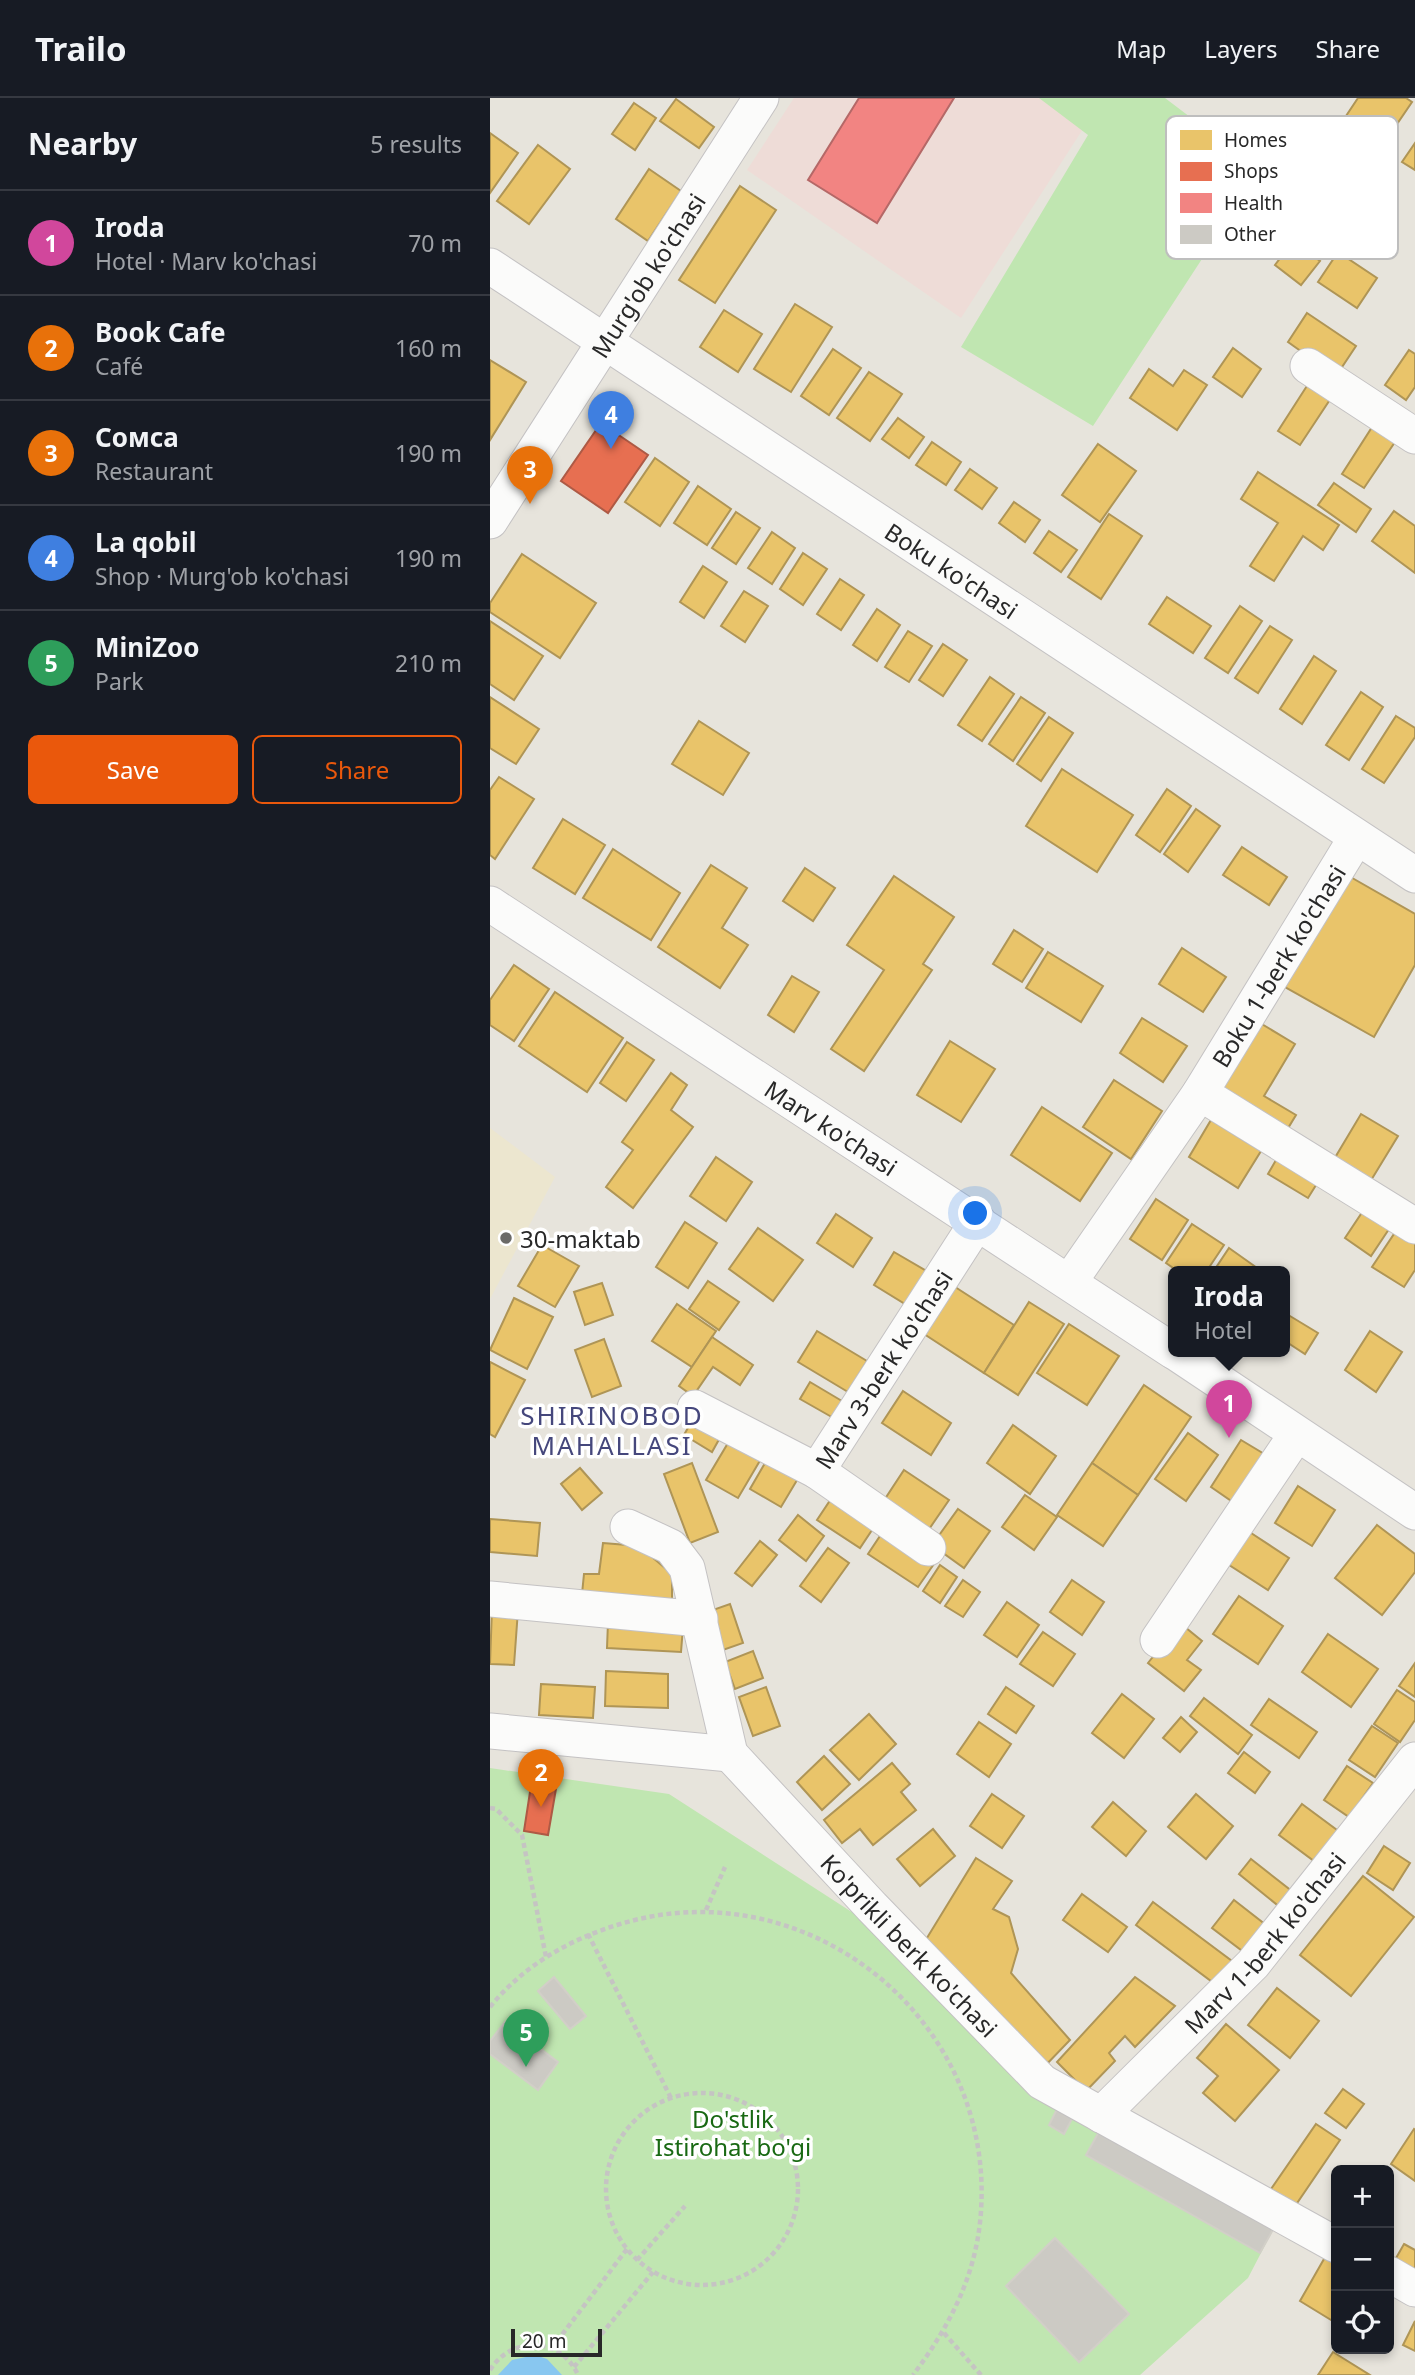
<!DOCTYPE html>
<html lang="en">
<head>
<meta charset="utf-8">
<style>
	body { margin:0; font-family:"Noto Sans",sans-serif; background:#242831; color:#f1f3f6 }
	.controls { position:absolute; right:21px; bottom:21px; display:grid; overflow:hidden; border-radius:10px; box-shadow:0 4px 10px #0003 }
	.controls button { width:63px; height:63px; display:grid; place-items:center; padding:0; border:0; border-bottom:2px solid #363941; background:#171b24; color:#f1f3f6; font:35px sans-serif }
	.scale { position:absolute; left:21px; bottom:18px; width:91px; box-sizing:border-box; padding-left:7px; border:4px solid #282828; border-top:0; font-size:19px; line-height:24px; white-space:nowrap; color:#282828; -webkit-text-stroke:5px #fff; paint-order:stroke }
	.you { position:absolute; left:486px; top:1116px; width:24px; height:24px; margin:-18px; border:5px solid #fff; border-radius:50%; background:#1a73e8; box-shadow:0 0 0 10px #1a73e833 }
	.badge { display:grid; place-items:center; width:46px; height:46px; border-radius:50%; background:#ea580c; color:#fff; font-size:23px; font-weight:700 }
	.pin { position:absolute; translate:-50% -58px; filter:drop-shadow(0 2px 4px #0008) }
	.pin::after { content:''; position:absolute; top:37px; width:24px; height:21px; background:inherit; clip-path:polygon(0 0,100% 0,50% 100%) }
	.popup { position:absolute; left:678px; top:1168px; width:122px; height:91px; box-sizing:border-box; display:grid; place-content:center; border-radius:10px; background:#171b24; filter:drop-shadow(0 2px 5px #0005); font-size:23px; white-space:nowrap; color:#9ea1a6 }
	.popup b { font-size:26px; color:#f1f3f6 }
	.popup::after { content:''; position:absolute; left:50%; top:100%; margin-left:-14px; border:14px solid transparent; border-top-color:#171b24 }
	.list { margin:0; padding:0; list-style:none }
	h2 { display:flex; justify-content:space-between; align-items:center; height:91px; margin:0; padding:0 28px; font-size:30px }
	h2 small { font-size:23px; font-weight:400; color:#9ea1a6 }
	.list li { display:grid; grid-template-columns:46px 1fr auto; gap:21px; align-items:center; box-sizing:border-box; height:105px; padding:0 28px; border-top:2px solid #363941 }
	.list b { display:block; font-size:26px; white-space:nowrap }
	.list p { margin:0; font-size:23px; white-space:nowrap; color:#9ea1a6 }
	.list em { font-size:23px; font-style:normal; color:#9ea1a6 }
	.actions { display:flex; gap:14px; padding:21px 28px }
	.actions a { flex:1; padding:16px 0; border:2px solid #ea580c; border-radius:10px; text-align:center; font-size:24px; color:#ea580c }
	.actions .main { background:#ea580c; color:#fff }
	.icon { flex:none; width:38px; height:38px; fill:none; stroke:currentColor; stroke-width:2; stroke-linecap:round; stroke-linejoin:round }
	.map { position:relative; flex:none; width:925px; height:2277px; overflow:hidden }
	header { display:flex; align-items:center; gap:42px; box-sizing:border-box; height:98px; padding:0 35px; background:#171b24; border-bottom:2px solid #363941 }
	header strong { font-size:33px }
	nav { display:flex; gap:38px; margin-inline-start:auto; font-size:24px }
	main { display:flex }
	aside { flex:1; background:#171b24 }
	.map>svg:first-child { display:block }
	.education { fill:#ece6cf }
	.medical { fill:#eedcd7 }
	.green { fill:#c0e6b1 }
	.water { fill:#88c7f0 }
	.homes { fill:#e9c46a; stroke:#af9556; stroke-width:2 }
	.shops { fill:#e76f51; stroke:#ae5a45; stroke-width:2 }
	.health { fill:#f28482; stroke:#b56867; stroke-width:2 }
	.building { fill:#cccac4; stroke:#d2cfc8; stroke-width:2 }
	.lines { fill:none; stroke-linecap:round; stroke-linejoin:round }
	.minor-casing { stroke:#c4c2c3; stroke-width:37 }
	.path { stroke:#c5c4c3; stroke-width:4.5; stroke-dasharray:5 3.5; stroke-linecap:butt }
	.minor { stroke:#fbfbfa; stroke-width:35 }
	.poi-dot { fill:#6b6a67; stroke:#fff; stroke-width:2.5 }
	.labels { text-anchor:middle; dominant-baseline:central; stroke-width:7; stroke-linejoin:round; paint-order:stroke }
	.street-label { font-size:24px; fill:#282828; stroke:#fff }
	.poi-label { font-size:24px; fill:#282828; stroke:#fff; text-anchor:start }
	.park-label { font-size:24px; fill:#196913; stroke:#fff }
	.neighbourhood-label { font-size:26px; letter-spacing:2px; fill:#45477c; stroke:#fff }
	.key { fill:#fff; stroke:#bebebe; stroke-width:2 }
	.key-label { font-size:19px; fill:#282828 }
</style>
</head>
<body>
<header>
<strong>Trailo</strong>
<nav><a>Map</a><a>Layers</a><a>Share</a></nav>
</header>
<main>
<aside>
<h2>Nearby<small>5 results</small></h2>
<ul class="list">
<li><span class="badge" style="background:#d1479c">1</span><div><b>Iroda</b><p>Hotel · Marv ko'chasi</p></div><em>70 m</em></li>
<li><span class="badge" style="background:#e8710a">2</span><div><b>Book Cafe</b><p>Café</p></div><em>160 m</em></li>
<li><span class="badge" style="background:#e8710a">3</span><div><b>Сомса</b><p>Restaurant</p></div><em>190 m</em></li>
<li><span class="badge" style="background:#3f7fe0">4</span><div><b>La qobil</b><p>Shop · Murg'ob ko'chasi</p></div><em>190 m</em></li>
<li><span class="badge" style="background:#2e9e5b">5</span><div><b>MiniZoo</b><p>Park</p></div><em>210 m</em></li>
</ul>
<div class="actions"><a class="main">Save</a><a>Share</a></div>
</aside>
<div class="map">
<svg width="925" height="2277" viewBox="0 0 925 2277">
	<rect width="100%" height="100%" fill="#e7e4dc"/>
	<polygon class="education" points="0,1030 65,1079 0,1201"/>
	<polygon class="medical" points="304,0 613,0 471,220 257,72"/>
	<g class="green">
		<polygon points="549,0 675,0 770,72 603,328 471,249 598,37"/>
		<polygon points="0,1670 179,1696 371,1820 551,1996 785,2128 758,2180 650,2277 0,2277"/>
	</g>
	<polygon class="water" points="45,2257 57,2261 72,2277 8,2277 22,2262"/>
	<g class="homes">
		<polygon points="868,0 916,0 922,4 890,51 852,24"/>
		<polygon points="186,1 224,29 209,50 170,23"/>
		<polygon points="144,5 166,20 145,52 122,36"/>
		<polygon points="822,30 858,55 820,112 784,88"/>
		<polygon points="0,35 28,55 0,95"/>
		<polygon points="925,45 925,72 912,64"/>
		<polygon points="48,47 80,71 39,126 7,103"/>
		<polygon points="159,71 191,93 158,143 126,121"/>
		<polygon points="250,88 286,112 225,205 189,182"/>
		<polygon points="803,143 830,163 811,187 785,167"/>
		<polygon points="848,154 887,180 867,210 828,184"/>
		<polygon points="305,206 342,229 301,294 264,271"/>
		<polygon points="234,212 272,236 248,274 210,249"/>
		<polygon points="817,215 866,248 846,278 798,244"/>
		<polygon points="743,250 771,271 752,299 723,279"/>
		<polygon points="343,251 371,270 339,317 311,298"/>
		<polygon points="919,252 925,256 925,289 916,302 895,287"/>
		<polygon points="0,262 36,284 0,342"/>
		<polygon points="659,271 683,288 694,272 717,287 687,332 640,300"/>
		<polygon points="379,274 412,296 380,343 347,320"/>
		<polygon points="822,280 845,294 810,347 788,333"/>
		<polygon points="408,320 434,339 419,360 392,341"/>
		<polygon points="886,323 909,338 874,390 852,376"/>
		<polygon points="442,344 471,364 456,387 426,367"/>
		<polygon points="608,346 646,373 610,424 572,397"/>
		<polygon points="165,360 199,384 170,428 135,404"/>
		<polygon points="480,371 507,390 492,411 465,392"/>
		<polygon points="768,374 849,427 833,452 813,438 784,483 760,468 788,425 751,401"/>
		<polygon points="844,385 881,411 866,434 828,407"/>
		<polygon points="208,388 241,411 217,447 184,425"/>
		<polygon points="524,404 550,422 535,444 509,425"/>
		<polygon points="904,413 925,428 925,475 882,443"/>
		<polygon points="246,414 270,430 246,466 222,450"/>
		<polygon points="619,416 652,438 611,501 578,479"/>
		<polygon points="559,433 587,452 571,474 544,455"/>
		<polygon points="282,434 305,450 282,486 258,470"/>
		<polygon points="313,455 337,471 313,507 290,491"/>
		<polygon points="32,456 106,505 70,560 0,514 0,505"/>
		<polygon points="213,468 237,484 214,520 190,504"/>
		<polygon points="350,481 374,497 351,532 327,516"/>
		<polygon points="254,493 278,508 255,544 231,528"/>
		<polygon points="677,499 721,528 703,555 659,526"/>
		<polygon points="750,508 772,523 738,575 715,560"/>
		<polygon points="387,511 410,527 387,563 363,547"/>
		<polygon points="0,523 53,558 24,602 0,586"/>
		<polygon points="780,528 802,542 768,595 745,580"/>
		<polygon points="418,533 442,548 419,584 395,569"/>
		<polygon points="453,546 477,562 453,598 429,582"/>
		<polygon points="824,558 846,573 812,626 790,611"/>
		<polygon points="500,579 524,596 492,643 468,627"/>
		<polygon points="871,594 893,609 859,662 836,647"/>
		<polygon points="0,599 49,631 26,666 0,650"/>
		<polygon points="531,599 555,615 523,663 499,646"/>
		<polygon points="906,618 925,630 925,639 894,685 872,671"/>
		<polygon points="559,619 583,635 551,683 527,666"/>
		<polygon points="209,623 259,655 233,697 182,666"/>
		<polygon points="572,671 643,717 607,774 536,728"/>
		<polygon points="9,679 44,701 5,761 0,757 0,692"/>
		<polygon points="677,691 701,708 670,754 646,737"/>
		<polygon points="706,711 730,728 698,774 674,756"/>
		<polygon points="73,721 115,747 85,796 43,770"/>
		<polygon points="752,749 797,779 779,807 733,777"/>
		<polygon points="123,751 190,795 161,842 93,800"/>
		<polygon points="221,767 257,790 232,830 258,847 230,890 168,849"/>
		<polygon points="315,770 345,790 323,823 293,803"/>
		<polygon points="857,777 925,816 925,867 884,939 795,889"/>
		<polygon points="404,778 464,819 433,866 442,872 374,973 341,951 394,872 357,847"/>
		<polygon points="524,832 553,851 532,884 503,866"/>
		<polygon points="692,850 736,879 713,914 669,886"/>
		<polygon points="558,854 613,888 591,924 536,890"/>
		<polygon points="24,867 59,891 24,943 0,927 0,902"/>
		<polygon points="302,878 329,894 304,934 278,917"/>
		<polygon points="65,894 133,940 97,994 29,948"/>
		<polygon points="652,920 697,948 673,984 630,955"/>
		<polygon points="765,922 805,946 774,998 806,1017 792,1040 720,996"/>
		<polygon points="460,943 505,971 471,1024 427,997"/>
		<polygon points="137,944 164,962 136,1003 110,985"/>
		<polygon points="181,975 197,987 181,1012 203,1029 143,1110 116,1089 143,1052 132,1044"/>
		<polygon points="624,982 672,1013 641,1061 593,1029"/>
		<polygon points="552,1009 622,1055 590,1103 521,1057"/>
		<polygon points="871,1016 908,1038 880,1084 843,1063"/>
		<polygon points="721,1022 771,1053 748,1090 699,1059"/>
		<polygon points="790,1055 831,1079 818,1100 778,1076"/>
		<polygon points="226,1059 262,1084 236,1123 200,1098"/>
		<polygon points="666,1101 698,1122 672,1162 640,1141"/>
		<polygon points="875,1110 901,1128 881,1158 855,1140"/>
		<polygon points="346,1116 382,1140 363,1169 327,1145"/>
		<polygon points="195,1124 227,1145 198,1190 166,1169"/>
		<polygon points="702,1126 734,1147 716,1174 689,1174 676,1165"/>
		<polygon points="268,1130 313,1162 283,1203 239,1171"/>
		<polygon points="908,1130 925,1141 925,1172 914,1189 882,1169"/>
		<polygon points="52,1147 89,1168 65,1209 28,1188"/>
		<polygon points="739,1150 770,1172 769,1174 723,1174"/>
		<polygon points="404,1154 440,1175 420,1209 384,1187"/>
		<polygon points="218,1183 249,1204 229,1232 199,1211"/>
		<polygon points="112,1185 123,1217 95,1227 84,1194"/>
		<polygon points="462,1187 524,1227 494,1275 431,1234"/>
		<polygon points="24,1200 63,1219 37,1271 0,1252"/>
		<polygon points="539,1204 574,1226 528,1297 494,1275"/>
		<polygon points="187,1206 226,1233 202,1269 162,1243"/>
		<polygon points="795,1215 828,1235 815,1256 795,1243"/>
		<polygon points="579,1226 629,1258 597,1307 547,1275"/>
		<polygon points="327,1233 377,1263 358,1294 308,1264"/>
		<polygon points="880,1233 912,1254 886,1294 855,1272"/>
		<polygon points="222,1239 263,1267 250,1287 223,1269 203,1298 189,1288"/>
		<polygon points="114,1241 131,1288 102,1299 85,1252"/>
		<polygon points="0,1264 35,1282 5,1339 0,1336"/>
		<polygon points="320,1284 357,1306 347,1322 310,1301"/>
		<polygon points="654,1287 701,1319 648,1397 602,1365"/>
		<polygon points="413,1293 461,1325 441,1357 392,1325"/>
		<polygon points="204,1319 232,1336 222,1354 194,1337"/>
		<polygon points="523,1327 566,1358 540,1396 497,1365"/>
		<polygon points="244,1335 275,1354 248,1400 216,1382"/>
		<polygon points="698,1335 728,1357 696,1403 665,1381"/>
		<polygon points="751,1342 786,1363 753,1411 721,1389"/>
		<polygon points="282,1353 313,1372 291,1409 260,1391"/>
		<polygon points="202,1365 228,1434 200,1445 174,1376"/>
		<polygon points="602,1365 648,1397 613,1448 567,1417"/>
		<polygon points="90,1370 112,1395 92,1412 71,1386"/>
		<polygon points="414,1372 459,1402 433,1440 389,1410"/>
		<polygon points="808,1388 845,1412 822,1448 785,1425"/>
		<polygon points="535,1397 567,1419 544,1452 512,1429"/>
		<polygon points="343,1398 386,1426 370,1450 327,1422"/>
		<polygon points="468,1411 500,1433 474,1470 442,1447"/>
		<polygon points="308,1417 334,1438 316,1463 289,1442"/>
		<polygon points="0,1421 50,1425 47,1458 0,1454"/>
		<polygon points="887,1427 925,1456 925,1474 892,1517 845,1480"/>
		<polygon points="396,1429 446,1463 428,1489 378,1456"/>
		<polygon points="758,1433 799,1460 778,1492 736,1465"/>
		<polygon points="270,1443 287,1457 262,1488 245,1475"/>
		<polygon points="113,1445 149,1448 182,1476 182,1509 91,1506 94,1476 109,1476"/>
		<polygon points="338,1450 359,1465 331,1504 310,1488"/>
		<polygon points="450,1467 467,1479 450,1505 433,1493"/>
		<polygon points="473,1482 490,1494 473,1519 455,1508"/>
		<polygon points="582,1482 614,1504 592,1537 560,1514"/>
		<polygon points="749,1498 793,1528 768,1566 723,1536"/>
		<polygon points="517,1504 549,1527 527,1559 494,1537"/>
		<polygon points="240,1506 253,1545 230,1553 217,1514"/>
		<polygon points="2,1510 28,1512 24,1567 0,1566"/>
		<polygon points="118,1524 193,1529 191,1554 117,1550"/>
		<polygon points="690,1525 712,1543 697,1562 711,1572 694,1593 658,1565"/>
		<polygon points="553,1534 585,1556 563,1588 530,1566"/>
		<polygon points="838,1536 888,1571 861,1609 812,1574"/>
		<polygon points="263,1553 273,1580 245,1591 235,1564"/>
		<polygon points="925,1565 925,1599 909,1588"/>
		<polygon points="116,1573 178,1576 178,1610 115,1608"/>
		<polygon points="51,1586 105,1589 103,1620 49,1617"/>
		<polygon points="276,1589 290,1628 263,1638 249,1599"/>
		<polygon points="516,1589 544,1608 526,1635 498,1616"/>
		<polygon points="907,1592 925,1604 925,1622 910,1644 884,1626"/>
		<polygon points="632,1596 664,1621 634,1660 602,1635"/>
		<polygon points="714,1600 762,1637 748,1656 700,1618"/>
		<polygon points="779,1601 827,1634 809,1660 761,1627"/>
		<polygon points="379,1616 406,1646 369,1682 340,1652"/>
		<polygon points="691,1619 707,1634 690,1654 673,1640"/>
		<polygon points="489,1624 521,1646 499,1679 467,1656"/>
		<polygon points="882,1628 908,1645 885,1679 859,1662"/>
		<polygon points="754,1654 780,1674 765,1695 738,1675"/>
		<polygon points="334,1658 360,1686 332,1712 307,1684"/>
		<polygon points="402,1665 420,1686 411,1694 426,1712 383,1747 370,1731 352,1745 334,1722"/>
		<polygon points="857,1668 883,1685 859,1719 834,1702"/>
		<polygon points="502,1696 534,1718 512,1750 480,1728"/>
		<polygon points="706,1696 743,1728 716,1761 678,1729"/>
		<polygon points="623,1704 656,1733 636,1758 602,1729"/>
		<polygon points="812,1706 851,1735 828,1766 789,1737"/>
		<polygon points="443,1731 465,1758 430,1788 407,1761"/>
		<polygon points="894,1748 920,1765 903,1792 877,1775"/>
		<polygon points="486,1760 522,1783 503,1811 519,1819 528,1851 521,1875 580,1942 552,1971 432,1848"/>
		<polygon points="761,1761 803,1794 791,1810 749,1776"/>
		<polygon points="873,1778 924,1819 861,1898 810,1857"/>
		<polygon points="592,1796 637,1829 618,1854 573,1822"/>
		<polygon points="744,1802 776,1827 755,1855 722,1830"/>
		<polygon points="663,1804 746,1866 729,1889 646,1827"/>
		<polygon points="645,1879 685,1908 645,1949 635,1938 619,1955 625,1963 596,1993 567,1964"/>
		<polygon points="787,1890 829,1923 800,1960 758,1927"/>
		<polygon points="736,1926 789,1972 745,2023 713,1995 728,1978 707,1960"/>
		<polygon points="853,1991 874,2006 856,2030 835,2015"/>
		<polygon points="826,2026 850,2042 803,2111 779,2094"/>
		<polygon points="924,2031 925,2032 925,2083 901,2066"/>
		<polygon points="914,2146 925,2152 925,2183 901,2169"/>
		<polygon points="838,2154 846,2159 846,2225 810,2203"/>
		<polygon points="925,2223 925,2253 913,2247"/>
		<polygon points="843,2254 880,2277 828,2277"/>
	</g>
	<g class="shops">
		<polygon points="111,325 158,357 118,415 71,383"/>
		<polygon points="42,1681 67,1685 58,1737 34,1733"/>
	</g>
	<polygon class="health" points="369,0 464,0 387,125 318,82"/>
	<g class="building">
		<polygon points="64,1879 96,1918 80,1931 48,1893"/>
		<polygon points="15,1924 68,1964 48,1992 0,1956 0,1943"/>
		<polygon points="567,2011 583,2019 574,2036 559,2027"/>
		<polygon points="611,2030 785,2128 770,2155 596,2057"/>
		<polygon points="565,2140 639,2216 589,2264 516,2188"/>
	</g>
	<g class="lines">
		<g class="minor-casing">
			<g id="minor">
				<path id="s1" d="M 0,168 L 925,777"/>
				<polyline points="818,268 925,338"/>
				<path id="s2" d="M 0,423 L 271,0"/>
				<path id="s3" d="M 0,806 L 683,1253"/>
				<polyline points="710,995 925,1128"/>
				<path id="s4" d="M 580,1183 L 710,995 L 866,740"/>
				<polyline points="685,1254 925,1414"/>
				<path id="s5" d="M 205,1310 L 327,1373 L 488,1123"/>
				<polyline points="327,1373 438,1450"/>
				<path id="s6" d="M 138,1429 L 181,1449 L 197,1470 L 240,1656 L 382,1809 L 552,1984 L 846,2147"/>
				<polyline points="0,1501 210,1521"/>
				<polyline points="668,1542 806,1337"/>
				<polyline points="0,1633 240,1656"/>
				<path id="s7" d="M 611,2017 L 763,1866 L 925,1662"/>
				<polyline points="899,2176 925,2191"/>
			</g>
		</g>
		<g class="path">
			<polyline points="0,1710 6,1711 32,1737 56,1859"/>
			<polyline points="216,1812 235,1769"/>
			<polyline points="98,1836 181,2000"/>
			<path d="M 0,1909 C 32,1869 78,1842 127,1827 C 313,1768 504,1918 491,2113 C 487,2176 460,2228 423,2277"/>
			<circle cx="212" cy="2091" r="96"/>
			<polyline points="147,2162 195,2108"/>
			<polyline points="454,2235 491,2277"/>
			<polyline points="62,2250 137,2151"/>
			<polyline points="84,2269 163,2174"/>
			<path d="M 0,2272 C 22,2237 71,2239 88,2277"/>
		</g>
		<use href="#minor" class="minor"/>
	</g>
	<circle class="poi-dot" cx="16" cy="1140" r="7"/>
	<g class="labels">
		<g class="street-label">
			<text stroke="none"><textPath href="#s2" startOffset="292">Murg'ob ko'chasi</textPath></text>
			<text stroke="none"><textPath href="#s1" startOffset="553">Boku ko'chasi</textPath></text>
			<text stroke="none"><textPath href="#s4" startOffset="378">Boku 1-berk ko'chasi</textPath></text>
			<text stroke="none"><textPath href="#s3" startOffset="408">Marv ko'chasi</textPath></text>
			<text stroke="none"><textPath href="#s5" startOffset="259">Marv 3-berk ko'chasi</textPath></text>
			<text stroke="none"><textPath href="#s7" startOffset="238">Marv 1-berk ko'chasi</textPath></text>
			<text stroke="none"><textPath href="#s6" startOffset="527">Ko'prikli berk ko'chasi</textPath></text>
		</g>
		<g class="poi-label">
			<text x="30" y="1140">30-maktab</text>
		</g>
		<g class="park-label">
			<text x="243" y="2020">Do'stlik<tspan x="243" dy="28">Istirohat bo'gi</tspan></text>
		</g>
		<g class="neighbourhood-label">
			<text x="122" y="1317">SHIRINOBOD<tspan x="122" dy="30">MAHALLASI</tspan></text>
		</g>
	</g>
	<rect x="676" y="18" width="232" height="143" rx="10" class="key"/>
	<rect x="690" y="32" width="32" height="20" fill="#e9c46a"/>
	<rect x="690" y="64" width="32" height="19" fill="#e76f51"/>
	<rect x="690" y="95" width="32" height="20" fill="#f28482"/>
	<rect x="690" y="127" width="32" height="19" fill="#cccac4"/>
	<g class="key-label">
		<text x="734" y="49">Homes</text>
		<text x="734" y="80">Shops</text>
		<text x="734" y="112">Health</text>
		<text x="734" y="143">Other</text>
	</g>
</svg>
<div class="controls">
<button>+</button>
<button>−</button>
<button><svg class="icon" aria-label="locate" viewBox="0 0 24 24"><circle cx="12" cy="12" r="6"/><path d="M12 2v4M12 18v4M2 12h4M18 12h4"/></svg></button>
</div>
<div class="scale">20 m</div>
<div class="you"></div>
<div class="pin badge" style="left:739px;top:1340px;background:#d1479c">1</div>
<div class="popup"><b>Iroda</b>Hotel</div>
<div class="pin badge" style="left:51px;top:1709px;background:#e8710a">2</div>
<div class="pin badge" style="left:40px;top:406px;background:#e8710a">3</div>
<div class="pin badge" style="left:121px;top:351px;background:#3f7fe0">4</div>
<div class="pin badge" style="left:36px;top:1969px;background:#2e9e5b">5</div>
</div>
</main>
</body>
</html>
